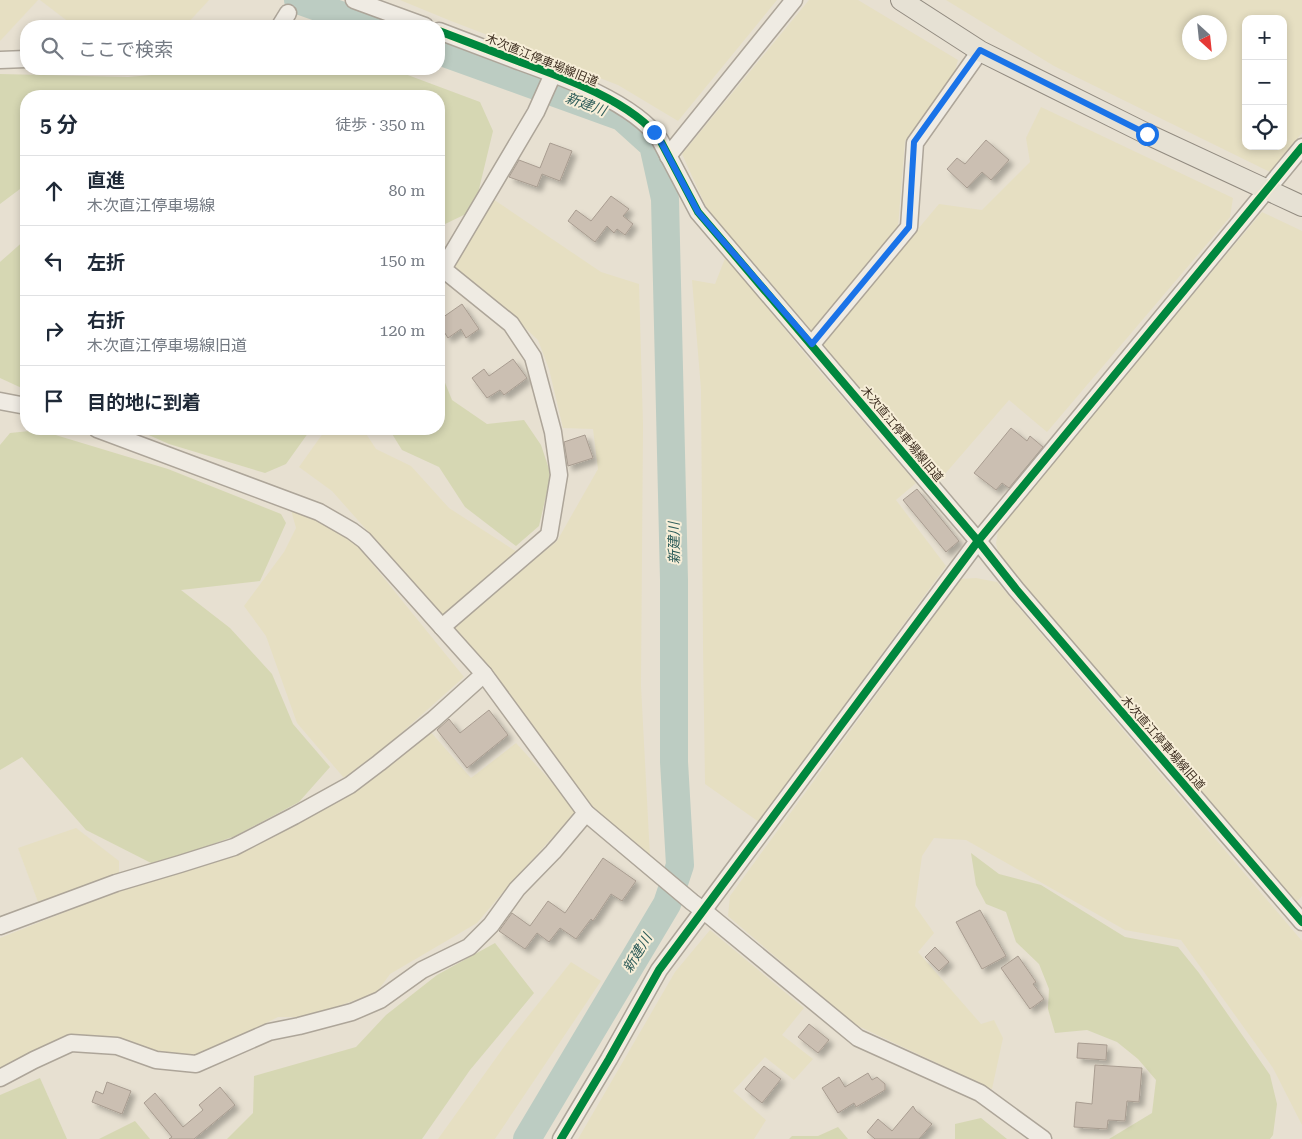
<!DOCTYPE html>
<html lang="ja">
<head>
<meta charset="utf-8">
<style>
	body { margin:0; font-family:"Roboto Serif","Noto Sans JP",serif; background:#f6f6f7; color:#1f2937 }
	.controls { position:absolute; right:15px; top:15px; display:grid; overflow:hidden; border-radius:10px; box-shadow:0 2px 8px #0003 }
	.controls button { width:45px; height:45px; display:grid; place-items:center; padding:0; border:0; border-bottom:1px solid #e0e1e3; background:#fff; color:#1f2937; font:25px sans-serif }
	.compass { position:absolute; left:1182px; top:15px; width:45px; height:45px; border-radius:50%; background:#fff; box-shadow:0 2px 8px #0003; rotate:153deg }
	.stop { position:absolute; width:15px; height:15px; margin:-11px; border:4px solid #1a73e8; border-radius:50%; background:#fff }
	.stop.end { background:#1a73e8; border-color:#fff; box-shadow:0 1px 5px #0008 }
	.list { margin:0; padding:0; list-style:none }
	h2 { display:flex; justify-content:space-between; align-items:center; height:65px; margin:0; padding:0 20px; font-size:21px }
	h2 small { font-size:16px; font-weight:400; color:#747a83 }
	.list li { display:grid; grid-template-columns:32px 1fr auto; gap:15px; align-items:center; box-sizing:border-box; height:70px; padding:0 20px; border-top:1px solid #e0e1e3 }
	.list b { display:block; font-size:19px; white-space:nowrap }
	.list p { margin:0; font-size:16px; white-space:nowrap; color:#747a83 }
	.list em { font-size:16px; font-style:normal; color:#747a83 }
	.icon { flex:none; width:28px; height:28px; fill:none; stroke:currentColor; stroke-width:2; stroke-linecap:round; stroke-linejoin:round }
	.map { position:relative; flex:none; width:1302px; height:1139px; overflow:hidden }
	.search { position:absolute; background:#fff; box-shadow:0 2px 8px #0003; left:20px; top:20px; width:425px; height:55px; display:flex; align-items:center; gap:12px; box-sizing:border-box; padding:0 18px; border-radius:20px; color:#747a83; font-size:19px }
	.panel { position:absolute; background:#fff; box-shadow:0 2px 8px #0003; left:20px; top:90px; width:425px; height:345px; border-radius:20px }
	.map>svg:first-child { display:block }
	.farmland { fill:#e6dfc2; fill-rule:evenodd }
	.green { fill:#d6d7b3 }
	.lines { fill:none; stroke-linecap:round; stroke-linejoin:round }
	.river { stroke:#bcccc2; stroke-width:28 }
	.building { fill:#cbbfb2; stroke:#a89c90; filter:url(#shadow) }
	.minor-casing { stroke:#ada599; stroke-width:19 }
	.major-casing { stroke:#928b80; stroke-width:22 }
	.minor { stroke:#efebe3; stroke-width:16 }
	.major { stroke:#e6e1d4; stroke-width:20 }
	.cycleway-casing { stroke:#f7eed8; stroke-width:11 }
	.cycleway { stroke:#00873e; stroke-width:8 }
	.route { stroke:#1a73e8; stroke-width:6 }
	.labels { text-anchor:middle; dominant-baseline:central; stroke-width:4; stroke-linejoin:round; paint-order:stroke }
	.street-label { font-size:12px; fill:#3d2e20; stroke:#f7eed8 }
	.water-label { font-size:14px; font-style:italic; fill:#2f5d5a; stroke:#f7eed8 }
</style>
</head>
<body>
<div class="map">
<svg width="1302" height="1139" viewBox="0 0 1302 1139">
	<defs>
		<filter id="shadow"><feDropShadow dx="4.5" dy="4.5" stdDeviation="2.5" flood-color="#0004"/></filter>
	</defs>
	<rect width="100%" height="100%" fill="#e7e0d1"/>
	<g class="farmland">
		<polygon points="0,0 38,0 0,41"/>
		<polygon points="40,0 209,0 185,26 74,26"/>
		<polygon points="400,0 777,0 678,121 618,85 451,21"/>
		<polygon points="809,0 858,0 958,60 955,71 905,141 898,227 814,333 707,209 682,154"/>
		<path d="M 946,0 L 1302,0 L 1302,133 L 1270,172 L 1054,66 ZM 1246,19 L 1283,19 L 1283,146 L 1246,146 ZM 1190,22 L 1220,22 L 1220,52 L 1190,52 Z"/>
		<polygon points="1041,107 1233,198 1230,217 1047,432 1009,400 938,482 822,344 939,204 982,210 1030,162 1026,138"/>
		<polygon points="493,199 601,272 639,284 643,425 641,686 650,857 591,809 452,629 557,541 598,469 593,429 563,428 549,369 538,340 508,312 451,268"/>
		<polygon points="1262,212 1302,231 1302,896 1295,904 1000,561 996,543 999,526"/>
		<polygon points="726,256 808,358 916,483 896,500 946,566 759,822 705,784 703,645 701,389 692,280 715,284"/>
		<polygon points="326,429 363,429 376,449 411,466 449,508 517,552 443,616 332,491 299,467"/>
		<polygon points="291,510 314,514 349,535 464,677 390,743 344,778 297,723 266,636 244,606 284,552 296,528"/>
		<polygon points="976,578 997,582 1302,941 1302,1125 1273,1068 1181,940 1125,930 966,840 934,838 922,856 915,906 934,933 918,952 981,1024 994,1020 1003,1038 992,1089 854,1024 728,916 730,896 961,579"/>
		<polygon points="429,730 471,778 516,743 577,810 504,891 477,923 390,974 377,992 309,1017 278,1017 199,1057 159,1055 116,1038 87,1036 63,1037 0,1071 0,938 123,889 244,851"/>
		<polygon points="76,828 119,861 119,874 38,902 18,848"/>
		<polygon points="710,930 804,1008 782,1035 813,1059 794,1080 765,1057 733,1091 766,1120 754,1139 578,1139 675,972"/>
		<polygon points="571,962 601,981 495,1139 438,1139 506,1044"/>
	</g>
	<g class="green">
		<polygon points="222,69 324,69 397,71 480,102 493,131 474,210 439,227 439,96 26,96 26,194 20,189 0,204 0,74 128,77"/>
		<polygon points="26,239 26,390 0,378 0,262"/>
		<polygon points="439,368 452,400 487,424 524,420 541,445 551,475 539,526 516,546 465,507 439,467 402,450 389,429 439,429"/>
		<polygon points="135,429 311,429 286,464 265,473 169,444"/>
		<polygon points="39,430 168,469 281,514 286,523 260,581 181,590 230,628 272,674 293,724 330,767 299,802 235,836 155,865 86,830 22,757 0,770 0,445 10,433"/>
		<polygon points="971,853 999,874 1041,885 1125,937 1178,947 1199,973 1270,1075 1277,1104 1273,1135 1270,1139 1109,1139 1152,1113 1156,1080 1138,1059 1117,1042 1087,1030 1055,1033 1048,1009 1049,989 1039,964 1016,942 1006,912 986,904 976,885"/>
		<polygon points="495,943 534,993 470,1070 422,1139 227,1139 253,1113 254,1076 356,1047 386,1015 437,975"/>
		<polygon points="40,1078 67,1139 0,1139 0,1095"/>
		<polygon points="981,1118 1007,1139 955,1139 955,1124"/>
		<polygon points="135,1121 150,1139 99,1139"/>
		<polygon points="838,1127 848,1139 789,1139 792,1136 818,1136"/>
	</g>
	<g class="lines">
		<g class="river">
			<polyline points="298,0 371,26"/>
			<polyline points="439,51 622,117 653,145 665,199 674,580 674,762 680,865 667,904 527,1139"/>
		</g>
	</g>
	<g class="building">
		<polygon points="986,140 1009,160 991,180 982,172 967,188 947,169 957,158 965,164"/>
		<polygon points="550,143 572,151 560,181 542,174 537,187 509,177 519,160 540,168"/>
		<polygon points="611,196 629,209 623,216 633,224 625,235 617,229 614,233 607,226 595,242 568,221 576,210 591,221"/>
		<polygon points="462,304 479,329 466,338 461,329 448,338 439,324 439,320"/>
		<polygon points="513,359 527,378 504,395 500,390 487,398 472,378 484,369 489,376"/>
		<polygon points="1011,428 1027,441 1030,436 1043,447 1009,488 1002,483 996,490 974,473"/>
		<polygon points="585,435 593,458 568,466 564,442"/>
		<polygon points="917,489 959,541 946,552 903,500"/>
		<polygon points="489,710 508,735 467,768 437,730 449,719 460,733"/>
		<polygon points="603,858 636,881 622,901 611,894 593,921 591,919 576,939 560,928 549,942 537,933 525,949 499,931 512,913 530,926 548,901 565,913"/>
		<polygon points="980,910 1006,956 982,969 956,922"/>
		<polygon points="935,947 949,962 939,971 925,957"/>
		<polygon points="1018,956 1036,982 1033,984 1044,999 1030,1009 1001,968"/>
		<polygon points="809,1024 829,1040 818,1053 798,1037"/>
		<polygon points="1078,1043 1107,1045 1106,1060 1077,1058"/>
		<polygon points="1095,1065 1142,1068 1139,1102 1127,1101 1125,1121 1108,1120 1107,1129 1074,1127 1076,1102 1092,1104"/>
		<polygon points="764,1066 781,1079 762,1103 745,1089"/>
		<polygon points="868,1073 872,1080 877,1077 885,1084 885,1090 856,1107 854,1103 838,1113 822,1088 839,1077 845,1087"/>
		<polygon points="107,1082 131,1091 122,1114 92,1102 96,1091 103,1094"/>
		<polygon points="220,1087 235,1105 194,1139 169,1139 172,1137 144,1103 155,1093 183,1127 203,1110 199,1105"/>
		<polygon points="913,1106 916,1111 932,1124 919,1139 875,1139 867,1132 878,1119 892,1131"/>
	</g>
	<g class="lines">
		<g class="minor-casing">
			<g id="minor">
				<polyline points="354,0 425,26"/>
				<polyline points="280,26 288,13"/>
				<path d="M 439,31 C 465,41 491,51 518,61 C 560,76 634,102 660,140 L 698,212 L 978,541 L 1016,589 L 1302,922"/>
				<polyline points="0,60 26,59"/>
				<polyline points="668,156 794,0"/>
				<polyline points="812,344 909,227 915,143 980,51"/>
				<polyline points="0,401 26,406"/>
				<polyline points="97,429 319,512 352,531 364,540 484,674 586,813 692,902 704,911 858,1038 980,1093 1043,1139"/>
				<polyline points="442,627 549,535 559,475 553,432 533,357 511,324 443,269 536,112 553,74"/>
				<polyline points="0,926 116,883 180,864 234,847 294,816 350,785 379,763 434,719 484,674"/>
				<polyline points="0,1078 34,1060 71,1043 117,1046 156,1060 196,1064 269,1032 299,1026 352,1012 380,1000 422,970 469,947 491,925 517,889 553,852 586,813"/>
				<polyline points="561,1139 609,1059 659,970 978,541 1302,147"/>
			</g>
		</g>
		<g class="major-casing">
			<polyline id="major" points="901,0 980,51 1147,134 1302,206"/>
		</g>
		<use href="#minor" class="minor"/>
		<use href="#major" class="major"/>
		<g class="cycleway-casing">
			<g id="cycleway">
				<path d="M 439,31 C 465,41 491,51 518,61 C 560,76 634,102 660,140 L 698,212 L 978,541 L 1016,589 L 1302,922"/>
				<polyline points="561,1139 609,1059 659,970 978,541 1302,147"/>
			</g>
		</g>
		<use href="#cycleway" class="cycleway"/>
	</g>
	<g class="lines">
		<polyline class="route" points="654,132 660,140 698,212 812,344 909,227 914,142 980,50 1147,134"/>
	</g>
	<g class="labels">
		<g class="street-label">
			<text transform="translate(542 60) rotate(22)">木次直江停車場線旧道</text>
			<text transform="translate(902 434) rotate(50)">木次直江停車場線旧道</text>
			<text transform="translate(1163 743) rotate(49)">木次直江停車場線旧道</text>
		</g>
		<g class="water-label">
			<text transform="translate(586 104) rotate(20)">新建川</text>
			<text transform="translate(674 543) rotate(-91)">新建川</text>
			<text transform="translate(637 953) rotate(-59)">新建川</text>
		</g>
	</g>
</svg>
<div class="controls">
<button>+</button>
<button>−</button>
<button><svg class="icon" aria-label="locate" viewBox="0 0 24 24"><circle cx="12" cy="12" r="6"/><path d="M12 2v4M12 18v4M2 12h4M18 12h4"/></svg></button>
</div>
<svg class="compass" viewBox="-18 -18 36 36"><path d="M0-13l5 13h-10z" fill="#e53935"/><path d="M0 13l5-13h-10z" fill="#747a83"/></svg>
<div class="stop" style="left:1147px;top:134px"></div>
<div class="stop end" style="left:654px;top:132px"></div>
<div class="search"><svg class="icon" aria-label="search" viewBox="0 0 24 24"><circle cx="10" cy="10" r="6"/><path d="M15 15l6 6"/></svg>ここで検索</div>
<section class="panel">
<h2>5 分<small>徒歩 · 350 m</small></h2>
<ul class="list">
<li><svg class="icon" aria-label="ahead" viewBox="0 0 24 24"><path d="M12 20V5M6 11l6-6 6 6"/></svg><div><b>直進</b><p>木次直江停車場線</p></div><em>80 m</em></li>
<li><svg class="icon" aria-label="left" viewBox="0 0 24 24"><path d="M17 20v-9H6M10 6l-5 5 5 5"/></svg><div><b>左折</b></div><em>150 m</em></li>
<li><svg class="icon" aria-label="right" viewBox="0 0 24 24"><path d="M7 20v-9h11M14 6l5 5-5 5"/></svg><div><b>右折</b><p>木次直江停車場線旧道</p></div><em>120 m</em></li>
<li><svg class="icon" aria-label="arrive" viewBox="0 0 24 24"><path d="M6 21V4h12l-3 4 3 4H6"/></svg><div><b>目的地に到着</b></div></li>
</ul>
</section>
</div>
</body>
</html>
